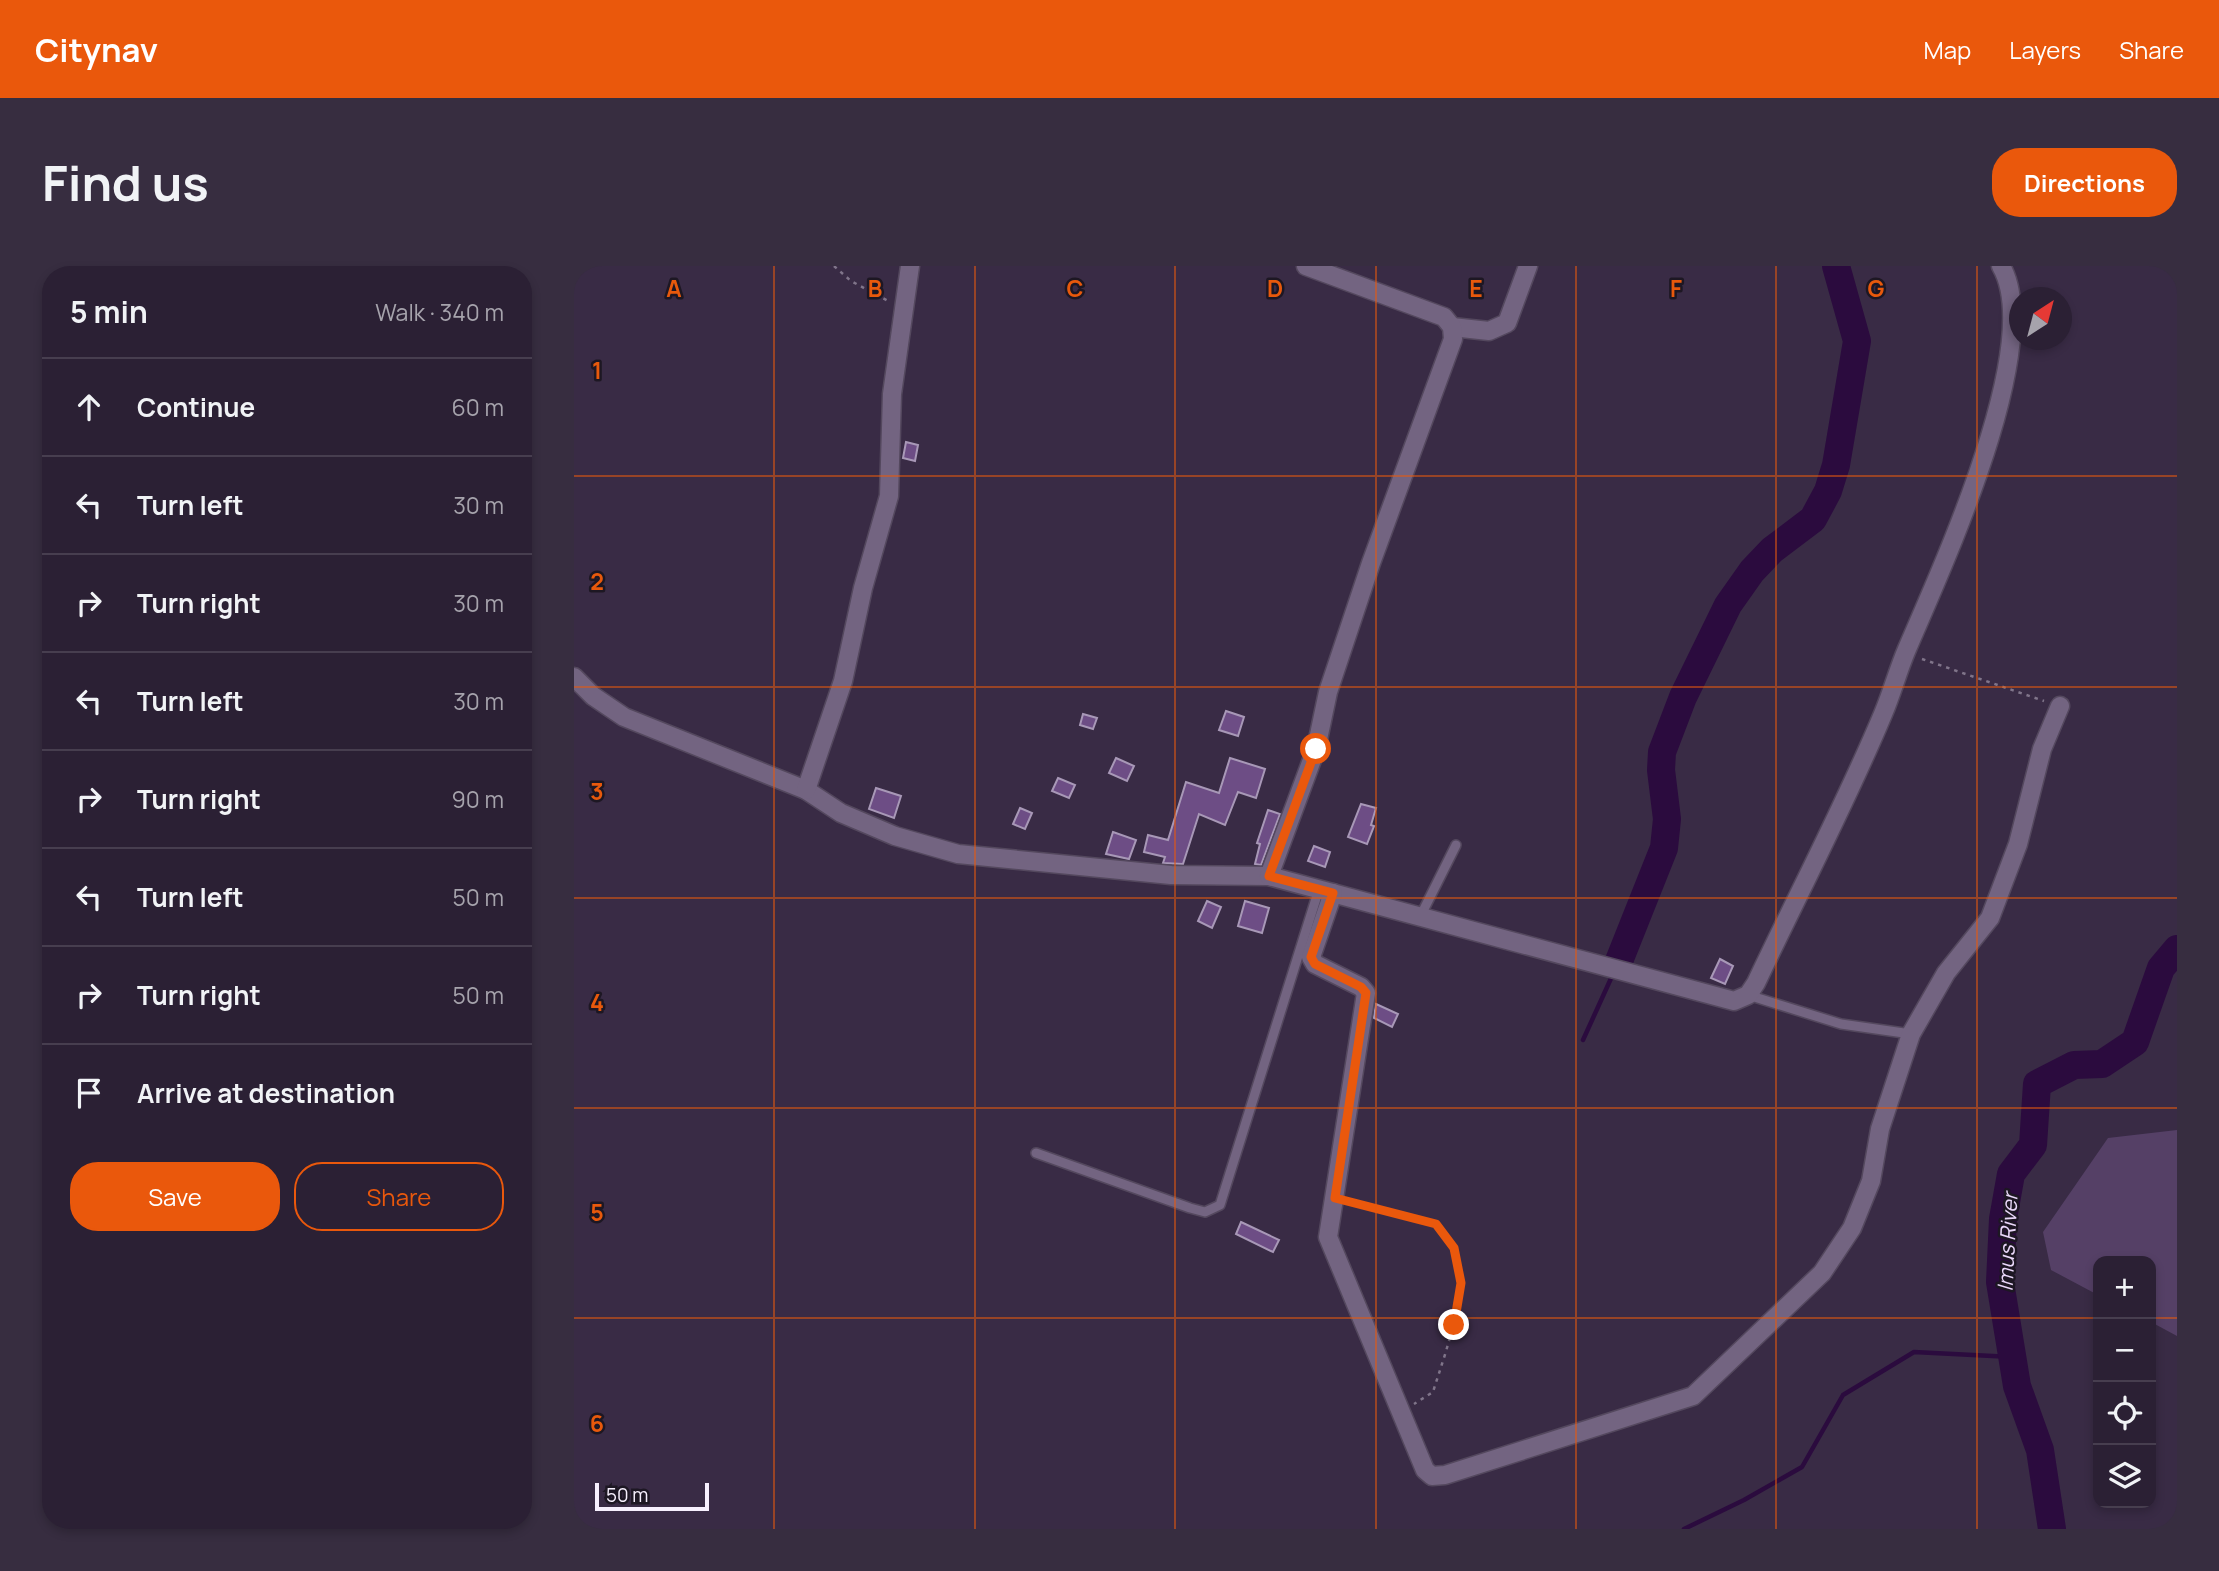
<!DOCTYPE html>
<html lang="en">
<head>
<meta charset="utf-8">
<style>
	body { margin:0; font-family:Manrope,sans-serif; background:#372d40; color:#f1f3f6 }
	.controls { position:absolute; right:21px; bottom:21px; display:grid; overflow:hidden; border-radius:14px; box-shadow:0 4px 10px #0003 }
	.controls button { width:63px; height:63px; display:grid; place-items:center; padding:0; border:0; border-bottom:2px solid #473e4f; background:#2b2034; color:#f1f3f6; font:35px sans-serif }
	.compass { position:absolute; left:1435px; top:21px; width:63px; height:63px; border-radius:50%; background:#2b2034; box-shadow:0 4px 10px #0003; rotate:36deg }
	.scale { position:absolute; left:21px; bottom:18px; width:114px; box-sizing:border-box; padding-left:7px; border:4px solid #f7f0fe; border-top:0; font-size:19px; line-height:24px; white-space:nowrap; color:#f7f0fe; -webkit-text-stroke:5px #1d1723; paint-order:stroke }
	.stop { position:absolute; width:21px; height:21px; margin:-16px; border:5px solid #ea580c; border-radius:50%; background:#fff }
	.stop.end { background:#ea580c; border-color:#fff; box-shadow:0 2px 7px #0008 }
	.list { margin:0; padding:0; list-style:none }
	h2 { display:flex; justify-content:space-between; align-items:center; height:91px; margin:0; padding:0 28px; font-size:30px }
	h2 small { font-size:23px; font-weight:400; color:#a6a3ac }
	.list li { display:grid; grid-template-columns:46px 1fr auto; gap:21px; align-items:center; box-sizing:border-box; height:98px; padding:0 28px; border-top:2px solid #473e4f }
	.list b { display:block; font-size:26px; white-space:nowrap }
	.list em { font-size:23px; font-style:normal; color:#a6a3ac }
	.actions { display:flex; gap:14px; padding:21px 28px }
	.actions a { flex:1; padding:16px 0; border:2px solid #ea580c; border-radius:28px; text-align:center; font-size:24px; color:#ea580c }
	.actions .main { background:#ea580c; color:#fff }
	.icon { flex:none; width:38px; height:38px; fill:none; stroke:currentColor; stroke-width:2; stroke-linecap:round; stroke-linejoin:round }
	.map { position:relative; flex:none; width:1603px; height:1263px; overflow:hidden; border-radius:28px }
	header { display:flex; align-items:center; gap:42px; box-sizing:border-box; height:98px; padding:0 35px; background:#ea580c; color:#fff }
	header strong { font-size:33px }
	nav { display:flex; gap:38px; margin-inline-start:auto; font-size:24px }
	.intro { display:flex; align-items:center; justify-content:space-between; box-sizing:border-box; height:168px; padding:0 42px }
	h1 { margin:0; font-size:49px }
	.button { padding:18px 32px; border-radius:28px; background:#ea580c; color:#fff; font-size:24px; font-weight:700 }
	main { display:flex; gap:42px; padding:0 42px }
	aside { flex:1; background:#2b2034; border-radius:28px; box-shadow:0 4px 10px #0003 }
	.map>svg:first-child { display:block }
	.green { fill:#554066 }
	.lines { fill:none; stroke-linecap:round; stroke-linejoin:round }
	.stream { stroke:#2b0b3e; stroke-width:4.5 }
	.river { stroke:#2b0b3e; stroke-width:28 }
	.building { fill:#6d4d85; stroke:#a898b7; stroke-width:2 }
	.lane-casing { stroke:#54485e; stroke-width:12 }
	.street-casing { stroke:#54485e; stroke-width:21 }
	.path { stroke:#80758a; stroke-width:2.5; stroke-dasharray:3.5 5; stroke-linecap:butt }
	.lane { stroke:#736481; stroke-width:9 }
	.street { stroke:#736481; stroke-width:18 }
	.route { stroke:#ea580c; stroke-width:9 }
	.grid { fill:none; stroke:#e8590c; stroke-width:2; stroke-opacity:0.55 }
	.labels { text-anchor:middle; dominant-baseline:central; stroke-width:5; stroke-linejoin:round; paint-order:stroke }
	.water-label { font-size:21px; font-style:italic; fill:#ead8fa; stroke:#1d1723 }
	.grid-label { font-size:23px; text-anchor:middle; font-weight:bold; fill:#e8590c; stroke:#1d1723; stroke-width:5; stroke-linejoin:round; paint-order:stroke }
</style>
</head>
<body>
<header>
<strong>Citynav</strong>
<nav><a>Map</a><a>Layers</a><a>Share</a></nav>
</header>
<div class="intro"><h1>Find us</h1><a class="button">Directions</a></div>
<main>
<aside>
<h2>5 min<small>Walk · 340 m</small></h2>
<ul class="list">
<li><svg class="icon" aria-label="ahead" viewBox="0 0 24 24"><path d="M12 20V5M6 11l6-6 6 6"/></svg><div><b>Continue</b></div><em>60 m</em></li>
<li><svg class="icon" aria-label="left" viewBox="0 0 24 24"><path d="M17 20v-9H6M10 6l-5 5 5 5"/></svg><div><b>Turn left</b></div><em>30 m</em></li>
<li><svg class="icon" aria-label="right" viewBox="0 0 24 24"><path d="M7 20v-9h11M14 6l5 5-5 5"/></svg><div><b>Turn right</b></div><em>30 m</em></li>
<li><svg class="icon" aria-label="left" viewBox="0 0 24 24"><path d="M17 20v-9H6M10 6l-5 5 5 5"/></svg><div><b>Turn left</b></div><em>30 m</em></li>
<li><svg class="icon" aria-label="right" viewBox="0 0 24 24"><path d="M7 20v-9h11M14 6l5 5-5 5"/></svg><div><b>Turn right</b></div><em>90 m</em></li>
<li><svg class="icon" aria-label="left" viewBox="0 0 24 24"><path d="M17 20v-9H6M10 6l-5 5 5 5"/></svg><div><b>Turn left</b></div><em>50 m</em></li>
<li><svg class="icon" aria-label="right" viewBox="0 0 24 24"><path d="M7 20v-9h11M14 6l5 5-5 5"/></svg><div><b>Turn right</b></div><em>50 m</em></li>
<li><svg class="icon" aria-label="arrive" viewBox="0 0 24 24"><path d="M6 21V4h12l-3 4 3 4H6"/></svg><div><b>Arrive at destination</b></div></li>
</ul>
<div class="actions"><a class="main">Save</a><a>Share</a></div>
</aside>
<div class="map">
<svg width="1603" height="1263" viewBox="0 0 1603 1263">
	<rect width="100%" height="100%" fill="#392b45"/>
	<polygon class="green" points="1603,864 1603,1070 1577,1056 1577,995 1524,995 1524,1029 1477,1004 1469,966 1534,872"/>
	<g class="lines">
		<g class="stream">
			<polyline points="1009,774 1039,708"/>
			<polyline points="1110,1263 1170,1234 1228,1201 1269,1129 1340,1086 1438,1091"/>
		</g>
		<g class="river">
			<polyline points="1043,700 1090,582 1093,553 1087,504 1088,486 1109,431 1154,339 1178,305 1198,284 1239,253 1254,225 1262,199 1283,75 1262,0"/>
			<polyline points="1478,1263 1466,1184 1443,1120 1426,1016 1429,953 1437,908 1459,879 1463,818 1500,799 1528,798 1561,776 1587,702 1603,683"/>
		</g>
	</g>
	<g class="building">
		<polygon points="332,176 344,179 341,195 329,192"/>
		<polygon points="652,445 670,451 664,470 645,464"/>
		<polygon points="509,448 523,452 519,463 506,459"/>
		<polygon points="542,492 560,500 553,515 535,507"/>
		<polygon points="656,492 691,503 682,532 664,526 651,559 625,548 609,598 589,597 591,591 570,586 574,569 594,574 612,516 645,527"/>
		<polygon points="484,512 501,519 495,532 478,525"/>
		<polygon points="302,522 327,530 320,552 295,543"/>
		<polygon points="787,538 802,542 797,559 800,560 793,578 774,571"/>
		<polygon points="446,542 458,547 451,563 439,558"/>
		<polygon points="694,544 706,548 687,599 681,598 686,578 683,577"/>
		<polygon points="539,566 562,574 555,593 532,588"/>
		<polygon points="740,580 756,586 751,601 734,595"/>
		<polygon points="633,635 647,641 638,662 624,655"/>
		<polygon points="671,635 695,642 688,667 664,660"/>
		<polygon points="1146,693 1159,700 1151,718 1137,712"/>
		<polygon points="802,738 824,748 818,761 800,752"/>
		<polygon points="667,956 705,974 699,986 662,968"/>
	</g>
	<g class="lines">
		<g class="lane-casing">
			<g id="lane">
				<polyline points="846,651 882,579"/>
				<polyline points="1174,729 1267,758 1337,768"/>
				<polyline points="462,887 616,942 631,946 646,939 745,623"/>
			</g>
		</g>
		<g class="street-casing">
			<g id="street">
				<polyline points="878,61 915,65 933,57 954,0"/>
				<path d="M 0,411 L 19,430 L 50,451 L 232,524 L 267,547 L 321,570 L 384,588 L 597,609 L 695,610 L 1160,735 L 1174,729 L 1182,717 C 1224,628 1271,539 1309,448 C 1318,427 1324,404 1333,383 C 1367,303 1472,78 1427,0"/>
				<polyline points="232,524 269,415 289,322 315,230 318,128 336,0"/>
				<polyline points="695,610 742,483 754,426 797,297 879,73 878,61 870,51 732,0"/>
				<polyline points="759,627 737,691 741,698 787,721 792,727 754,971 851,1204 858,1210 871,1209 1119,1130 1248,1007 1278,962 1297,915 1306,863 1337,768 1372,707 1416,652 1444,578 1468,483 1486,440"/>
			</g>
		</g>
		<g class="path">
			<polyline points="260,0 277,15 316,36"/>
			<polyline points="1348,393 1470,435"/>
			<path d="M 774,936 C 792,940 851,950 863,959 C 909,993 872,1083 859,1126 L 840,1138"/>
		</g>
		<use href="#lane" class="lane"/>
		<use href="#street" class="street"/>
	</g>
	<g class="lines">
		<polyline class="route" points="742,483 695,610 759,627 737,691 741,698 787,721 792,727 761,932 862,958 880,982 887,1017 880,1059"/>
	</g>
	<path class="grid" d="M 200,0 L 200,1263M 401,0 L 401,1263M 601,0 L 601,1263M 802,0 L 802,1263M 1002,0 L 1002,1263M 1202,0 L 1202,1263M 1403,0 L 1403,1263M 0,210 L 1603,210M 0,421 L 1603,421M 0,632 L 1603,632M 0,842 L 1603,842M 0,1052 L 1524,1052M 1577,1052 L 1603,1052"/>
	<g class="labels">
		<g class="water-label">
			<text transform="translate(1433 976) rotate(-87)">Imus River</text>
		</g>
	</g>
	<g class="grid-label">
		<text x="100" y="31">A</text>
		<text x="301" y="31">B</text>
		<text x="501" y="31">C</text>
		<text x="701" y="31">D</text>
		<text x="902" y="31">E</text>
		<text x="1102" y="31">F</text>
		<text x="1302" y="31">G</text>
		<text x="23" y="113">1</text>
		<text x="23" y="324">2</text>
		<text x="23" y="534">3</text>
		<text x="23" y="745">4</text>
		<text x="23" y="955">5</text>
		<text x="23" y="1166">6</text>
	</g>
</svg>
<div class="controls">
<button>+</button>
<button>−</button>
<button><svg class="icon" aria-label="locate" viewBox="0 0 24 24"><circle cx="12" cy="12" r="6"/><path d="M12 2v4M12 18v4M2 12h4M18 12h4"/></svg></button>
<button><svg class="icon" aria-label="layers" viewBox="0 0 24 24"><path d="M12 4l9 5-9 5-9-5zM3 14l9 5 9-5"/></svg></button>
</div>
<svg class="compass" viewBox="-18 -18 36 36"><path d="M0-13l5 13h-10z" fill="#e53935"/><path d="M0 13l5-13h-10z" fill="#a6a3ac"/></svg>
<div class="scale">50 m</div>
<div class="stop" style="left:742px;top:483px"></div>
<div class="stop end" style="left:880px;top:1059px"></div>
</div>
</main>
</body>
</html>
